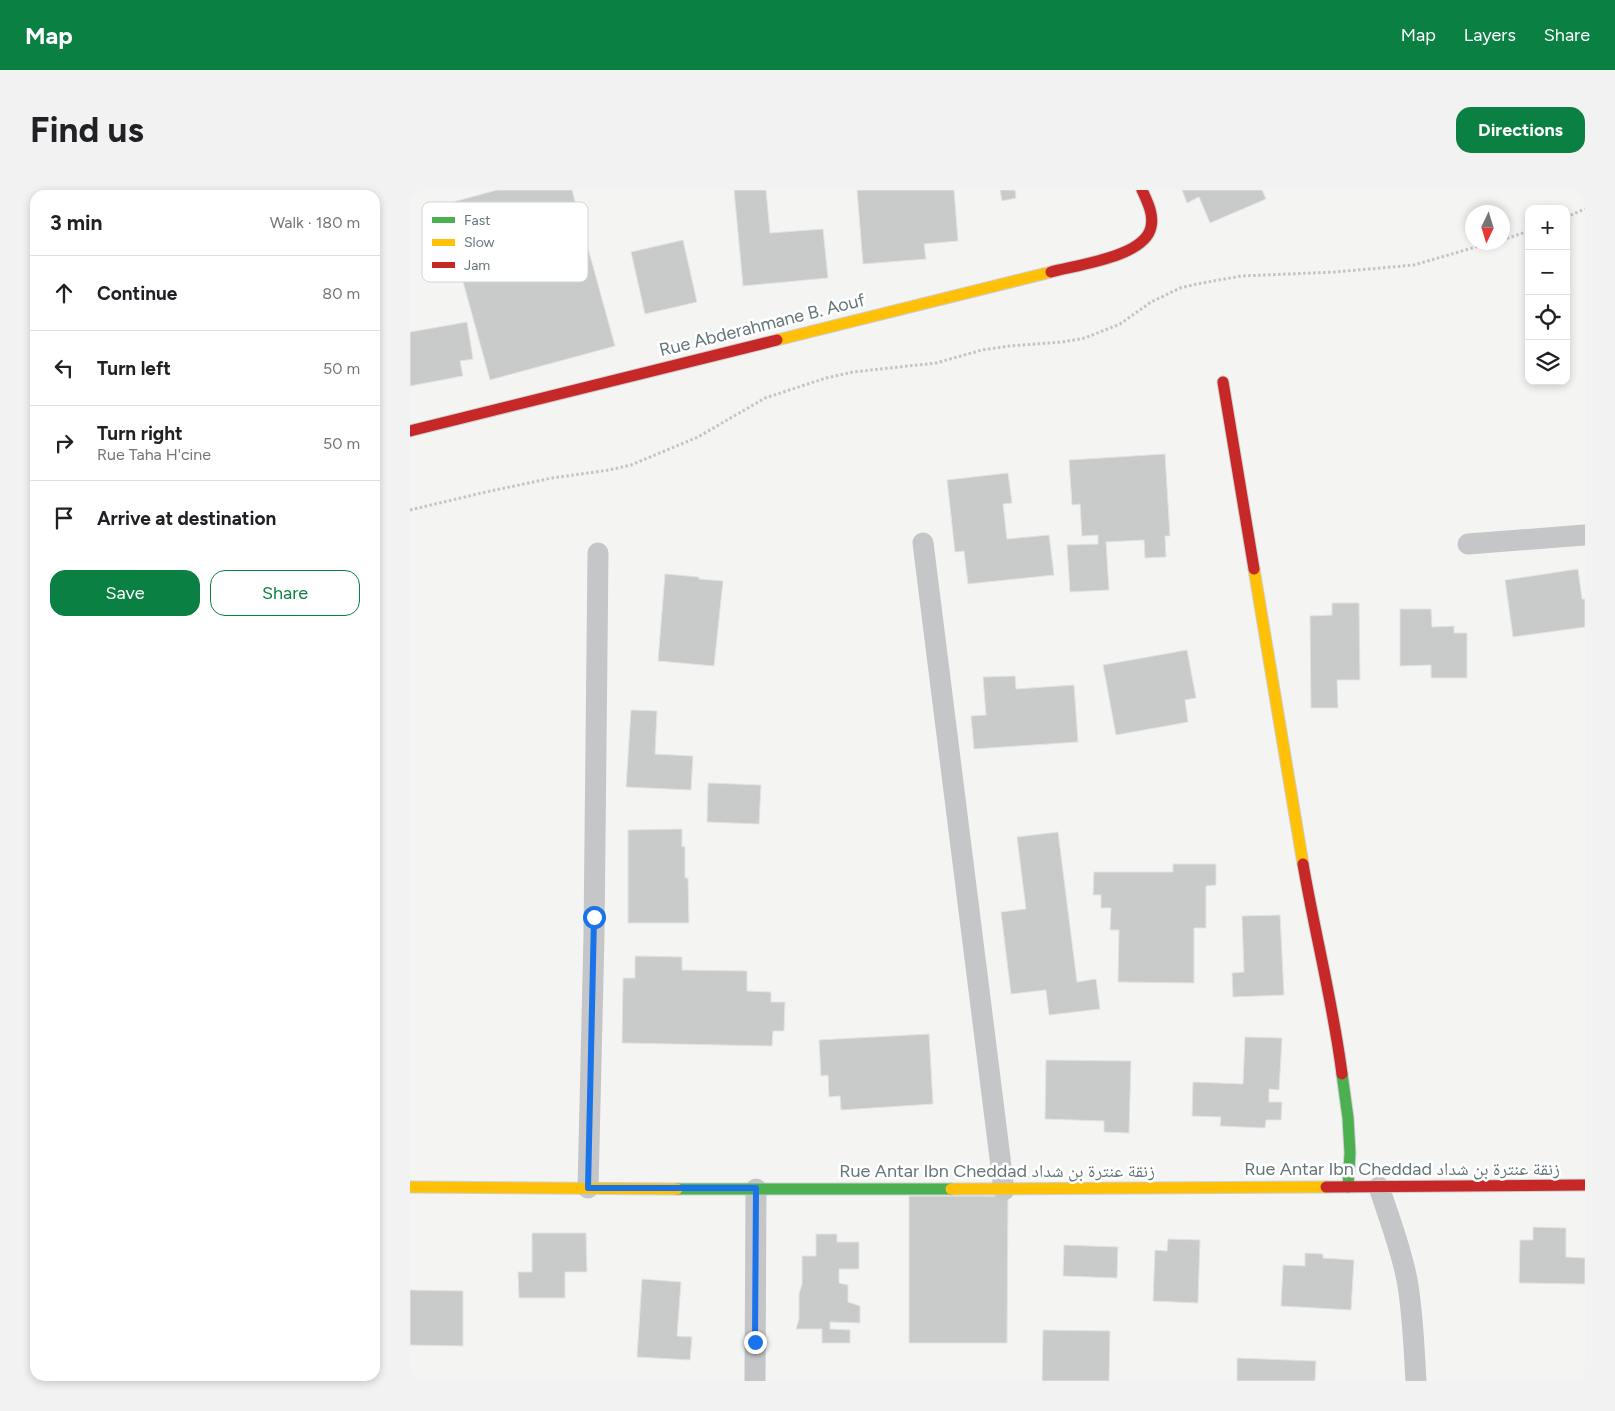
<!DOCTYPE html>
<html lang="en">
<head>
<meta charset="utf-8">
<style>
	body { margin:0; font-family:Figtree,"Noto Naskh Arabic",sans-serif; background:#f2f2f2; color:#202124 }
	.controls { position:absolute; right:15px; top:15px; display:grid; overflow:hidden; border-radius:10px; box-shadow:0 2px 8px #0003 }
	.controls button { width:45px; height:45px; display:grid; place-items:center; padding:0; border:0; border-bottom:1px solid #e0e0e0; background:#fff; color:#202124; font:25px sans-serif }
	.compass { position:absolute; left:1055px; top:15px; width:45px; height:45px; border-radius:50%; background:#fff; box-shadow:0 2px 8px #0003; rotate:184deg }
	.stop { position:absolute; width:15px; height:15px; margin:-11px; border:4px solid #1a73e8; border-radius:50%; background:#fff }
	.stop.end { background:#1a73e8; border-color:#fff; box-shadow:0 1px 5px #0008 }
	.list { margin:0; padding:0; list-style:none }
	h2 { display:flex; justify-content:space-between; align-items:center; height:65px; margin:0; padding:0 20px; font-size:21px }
	h2 small { font-size:16px; font-weight:400; color:#757577 }
	.list li { display:grid; grid-template-columns:32px 1fr auto; gap:15px; align-items:center; box-sizing:border-box; height:75px; padding:0 20px; border-top:1px solid #e0e0e0 }
	.list b { display:block; font-size:19px; white-space:nowrap }
	.list p { margin:0; font-size:16px; white-space:nowrap; color:#757577 }
	.list em { font-size:16px; font-style:normal; color:#757577 }
	.actions { display:flex; gap:10px; padding:15px 20px }
	.actions a { flex:1; padding:11px 0; border:1px solid #0b8043; border-radius:15px; text-align:center; font-size:18px; color:#0b8043 }
	.actions .main { background:#0b8043; color:#fff }
	.icon { flex:none; width:28px; height:28px; fill:none; stroke:currentColor; stroke-width:2; stroke-linecap:round; stroke-linejoin:round }
	.map { position:relative; flex:none; width:1175px; height:1191px; overflow:hidden; border-radius:15px }
	header { display:flex; align-items:center; gap:30px; box-sizing:border-box; height:70px; padding:0 25px; background:#0b8043; color:#fff }
	header strong { font-size:24px }
	nav { display:flex; gap:28px; margin-inline-start:auto; font-size:18px }
	.intro { display:flex; align-items:center; justify-content:space-between; box-sizing:border-box; height:120px; padding:0 30px }
	h1 { margin:0; font-size:35px }
	.button { padding:12px 22px; border-radius:15px; background:#0b8043; color:#fff; font-size:18px; font-weight:700 }
	main { display:flex; gap:30px; padding:0 30px }
	aside { flex:1; background:#fff; border-radius:15px; box-shadow:0 2px 8px #0003 }
	.map>svg:first-child { display:block }
	.building { fill:#c9cbcb; stroke:#e3e3e2 }
	.lines { fill:none; stroke-linecap:round; stroke-linejoin:round }
	.fast-casing { stroke:#ced0d0; stroke-width:13 }
	.slow-casing { stroke:#ced0d0; stroke-width:13 }
	.jam-casing { stroke:#ced0d0; stroke-width:13 }
	.path { stroke:#c3c4c5; stroke-width:3; stroke-dasharray:2.5 2.5; stroke-linecap:butt }
	.street { stroke:#c4c6c7; stroke-width:21 }
	.fast { stroke:#4caf50; stroke-width:11 }
	.slow { stroke:#ffc107; stroke-width:11 }
	.jam { stroke:#c62828; stroke-width:11 }
	.route { stroke:#1a73e8; stroke-width:6 }
	.labels { text-anchor:middle; dominant-baseline:central; stroke-width:5; stroke-linejoin:round; paint-order:stroke }
	.street-label { font-size:18px; fill:#63767a; stroke:#fff }
	.key { fill:#fff; stroke:#d0d6d7; stroke-width:1 }
	.key-label { font-size:14px; fill:#63767a }
</style>
</head>
<body>
<header>
<strong>Map</strong>
<nav><a>Map</a><a>Layers</a><a>Share</a></nav>
</header>
<div class="intro"><h1>Find us</h1><a class="button">Directions</a></div>
<main>
<aside>
<h2>3 min<small>Walk · 180 m</small></h2>
<ul class="list">
<li><svg class="icon" aria-label="ahead" viewBox="0 0 24 24"><path d="M12 20V5M6 11l6-6 6 6"/></svg><div><b>Continue</b></div><em>80 m</em></li>
<li><svg class="icon" aria-label="left" viewBox="0 0 24 24"><path d="M17 20v-9H6M10 6l-5 5 5 5"/></svg><div><b>Turn left</b></div><em>50 m</em></li>
<li><svg class="icon" aria-label="right" viewBox="0 0 24 24"><path d="M7 20v-9h11M14 6l5 5-5 5"/></svg><div><b>Turn right</b><p>Rue Taha H'cine</p></div><em>50 m</em></li>
<li><svg class="icon" aria-label="arrive" viewBox="0 0 24 24"><path d="M6 21V4h12l-3 4 3 4H6"/></svg><div><b>Arrive at destination</b></div></li>
</ul>
<div class="actions"><a class="main">Save</a><a>Share</a></div>
</aside>
<div class="map">
<svg width="1175" height="1191" viewBox="0 0 1175 1191">
	<rect width="100%" height="100%" fill="#f4f4f3"/>
	<g class="building">
		<polygon points="87,0 162,0 205,156 80,190 32,15"/>
		<polygon points="324,0 356,0 360,43 413,39 418,88 333,96"/>
		<polygon points="447,0 544,0 548,51 514,54 516,69 453,74"/>
		<polygon points="590,0 605,0 606,8 592,11"/>
		<polygon points="772,0 852,0 856,9 800,33 789,7 777,13"/>
		<polygon points="273,50 287,112 235,124 221,62"/>
		<polygon points="57,132 63,169 50,171 53,186 0,196 0,142"/>
		<polygon points="755,264 760,346 755,346 756,367 735,368 734,350 696,352 699,400 660,402 657,355 688,354 688,345 672,346 670,314 662,315 659,270"/>
		<polygon points="598,283 602,313 593,314 597,349 639,345 644,385 558,394 554,361 545,362 537,290"/>
		<polygon points="1168,379 1172,409 1175,409 1175,437 1103,447 1095,390"/>
		<polygon points="255,384 289,387 289,389 313,391 304,476 248,471"/>
		<polygon points="922,413 949,413 950,490 927,490 928,518 901,518 900,426 922,425"/>
		<polygon points="990,419 1021,419 1022,437 1044,436 1044,443 1057,443 1057,488 1021,488 1021,475 990,476"/>
		<polygon points="777,460 786,508 775,510 778,532 706,545 693,475"/>
		<polygon points="605,486 606,499 664,495 668,552 564,559 561,526 576,525 573,487"/>
		<polygon points="221,520 247,521 245,564 283,566 281,600 216,597"/>
		<polygon points="298,593 351,595 349,634 297,632"/>
		<polygon points="272,639 272,657 275,656 275,688 278,688 279,733 218,733 218,640"/>
		<polygon points="648,642 667,792 686,789 690,819 639,825 636,800 601,804 591,722 616,719 607,647"/>
		<polygon points="763,674 806,674 806,695 796,696 796,738 784,738 784,793 708,792 709,740 700,740 701,718 691,718 691,705 683,705 684,682 763,682"/>
		<polygon points="870,725 874,805 823,807 822,783 834,782 832,726"/>
		<polygon points="225,766 272,767 272,780 337,781 337,801 361,802 361,812 375,812 374,841 363,841 362,856 212,853 213,788 225,788"/>
		<polygon points="519,844 523,914 431,920 430,906 419,907 418,885 411,886 409,850"/>
		<polygon points="835,847 872,848 869,900 859,899 859,912 872,912 871,930 856,930 855,938 810,936 811,927 782,926 783,892 833,894"/>
		<polygon points="636,870 721,871 719,943 694,942 694,931 635,929"/>
		<polygon points="499,1006 598,1006 597,1153 499,1153"/>
		<polygon points="1123,1037 1156,1038 1156,1067 1175,1068 1175,1094 1109,1093 1110,1050 1123,1050"/>
		<polygon points="122,1043 176,1043 177,1082 155,1082 155,1108 109,1108 108,1082 122,1082"/>
		<polygon points="406,1044 427,1044 427,1052 449,1052 449,1079 429,1079 429,1093 438,1095 438,1112 450,1116 450,1133 420,1132 420,1139 440,1140 440,1153 412,1153 412,1139 386,1139 389,1129 389,1104 392,1094 392,1066 406,1066"/>
		<polygon points="758,1049 790,1050 788,1113 743,1111 745,1060 757,1061"/>
		<polygon points="654,1055 708,1057 707,1088 653,1086"/>
		<polygon points="895,1063 913,1064 913,1068 944,1070 941,1120 871,1116 873,1075 895,1076"/>
		<polygon points="232,1089 271,1092 267,1146 282,1147 280,1170 227,1167"/>
		<polygon points="0,1100 53,1101 53,1156 0,1155"/>
		<polygon points="633,1140 700,1141 699,1191 632,1191"/>
		<polygon points="827,1168 906,1171 905,1191 827,1191"/>
	</g>
	<g class="lines">
		<g class="fast-casing">
			<g id="fast">
				<polyline points="932,884 938,928 940,963 938,997"/>
				<polyline points="267,999 541,999"/>
			</g>
		</g>
		<g class="slow-casing">
			<g id="slow">
				<polyline points="367,150 641,82"/>
				<polyline points="844,379 893,674"/>
				<polyline points="0,997 267,999"/>
				<polyline points="541,999 916,997"/>
			</g>
		</g>
		<g class="jam-casing">
			<g id="jam">
				<path d="M 641,82 C 666,75 735,67 741,37 C 744,24 737,11 732,0"/>
				<polyline points="813,192 844,379"/>
				<polyline points="0,241 367,150"/>
				<path d="M 893,674 C 905,744 923,813 932,884"/>
				<polyline points="916,997 1175,995"/>
			</g>
		</g>
		<g class="path">
			<polyline points="1156,27 1175,19"/>
			<polyline points="1092,50 1119,41"/>
			<polyline points="0,320 76,302 142,288 199,280 221,275 288,247 355,208 416,188 443,182 526,173 572,160 599,156 652,152 675,148 710,134 741,112 756,105 770,98 787,94 831,86 925,82 1004,75 1083,52"/>
		</g>
		<g class="street">
			<polyline points="513,353 594,1000"/>
			<polyline points="1058,354 1175,345"/>
			<path d="M 969,997 C 979,1028 991,1058 997,1090 C 1003,1123 1004,1158 1006,1191"/>
			<polyline points="178,998 184,746 188,363"/>
			<polyline points="345,1191 346,999"/>
		</g>
		<use href="#fast" class="fast"/>
		<use href="#slow" class="slow"/>
		<use href="#jam" class="jam"/>
	</g>
	<g class="lines">
		<polyline class="route" points="184,727 178,998 346,998 345,1152"/>
	</g>
	<g class="labels">
		<g class="street-label">
			<text transform="translate(352 135) rotate(-14)">Rue Abderahmane B. Aouf</text>
			<text x="992" y="979">Rue Antar Ibn Cheddad زنقة عنترة بن شداد</text>
			<text x="587" y="981">Rue Antar Ibn Cheddad زنقة عنترة بن شداد</text>
		</g>
	</g>
	<rect x="12" y="12" width="166" height="80" rx="8" class="key"/>
	<rect x="22" y="27" width="23" height="6" fill="#4caf50"/>
	<rect x="22" y="49" width="23" height="7" fill="#ffc107"/>
	<rect x="22" y="72" width="23" height="6" fill="#c62828"/>
	<g class="key-label">
		<text x="54" y="35">Fast</text>
		<text x="54" y="57">Slow</text>
		<text x="54" y="80">Jam</text>
	</g>
</svg>
<div class="controls">
<button>+</button>
<button>−</button>
<button><svg class="icon" aria-label="locate" viewBox="0 0 24 24"><circle cx="12" cy="12" r="6"/><path d="M12 2v4M12 18v4M2 12h4M18 12h4"/></svg></button>
<button><svg class="icon" aria-label="layers" viewBox="0 0 24 24"><path d="M12 4l9 5-9 5-9-5zM3 14l9 5 9-5"/></svg></button>
</div>
<svg class="compass" viewBox="-18 -18 36 36"><path d="M0-13l5 13h-10z" fill="#e53935"/><path d="M0 13l5-13h-10z" fill="#757577"/></svg>
<div class="stop" style="left:184px;top:727px"></div>
<div class="stop end" style="left:345px;top:1152px"></div>
</div>
</main>
</body>
</html>
